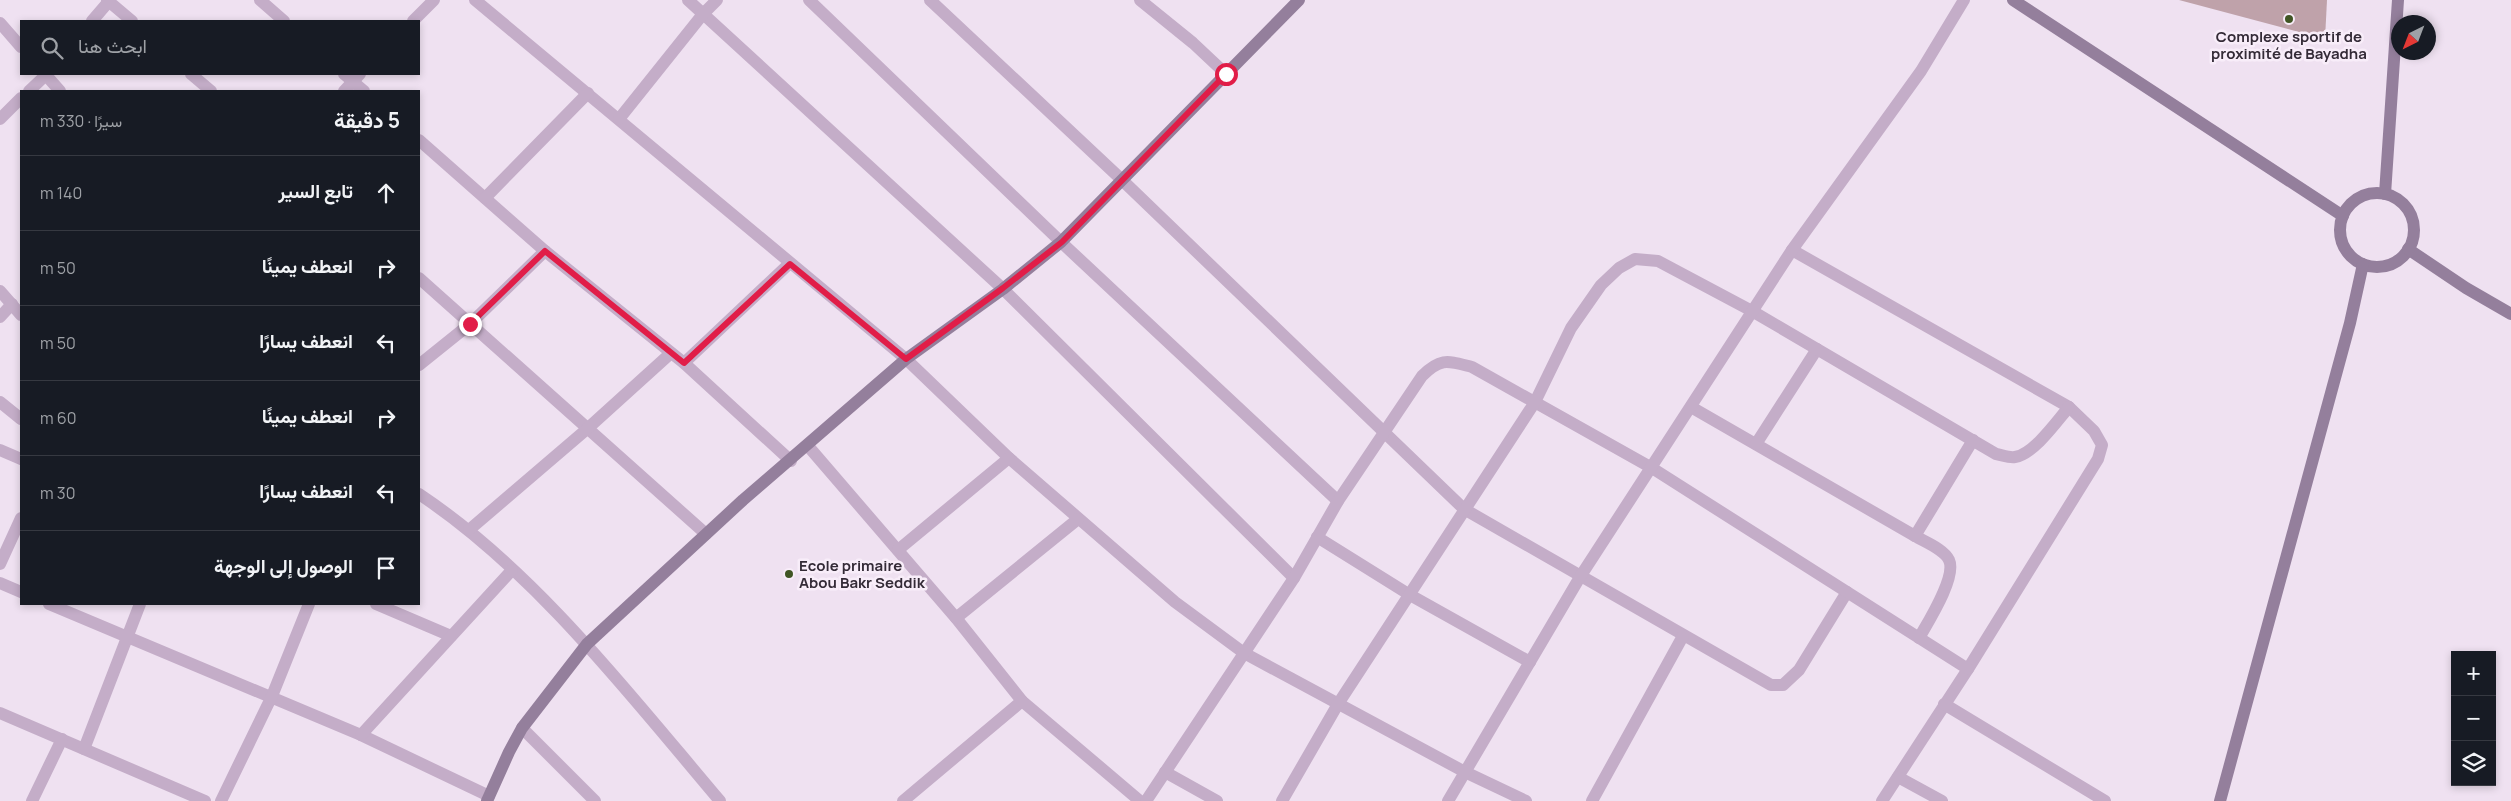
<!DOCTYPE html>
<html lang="ar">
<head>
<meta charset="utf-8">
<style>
	body { margin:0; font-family:Manrope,Vazirmatn,sans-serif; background:#242831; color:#f1f3f6; direction:rtl }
	.controls { position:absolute; right:15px; bottom:15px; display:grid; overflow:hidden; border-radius:0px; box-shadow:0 2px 8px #0003 }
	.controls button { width:45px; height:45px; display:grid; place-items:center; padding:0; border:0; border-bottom:1px solid #363941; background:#171b24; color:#f1f3f6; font:25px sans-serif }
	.compass { position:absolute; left:2391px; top:15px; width:45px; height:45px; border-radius:50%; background:#171b24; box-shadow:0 2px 8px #0003; rotate:222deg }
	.stop { position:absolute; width:15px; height:15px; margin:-11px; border:4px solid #e11d48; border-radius:50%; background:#fff }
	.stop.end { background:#e11d48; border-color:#fff; box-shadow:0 1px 5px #0008 }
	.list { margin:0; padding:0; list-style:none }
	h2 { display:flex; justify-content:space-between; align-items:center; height:65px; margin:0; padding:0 20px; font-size:21px }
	h2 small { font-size:16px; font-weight:400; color:#9ea1a6 }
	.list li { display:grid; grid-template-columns:32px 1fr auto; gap:15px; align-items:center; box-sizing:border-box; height:75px; padding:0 20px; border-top:1px solid #363941 }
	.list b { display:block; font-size:19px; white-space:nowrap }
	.list em { font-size:16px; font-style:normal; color:#9ea1a6 }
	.icon { flex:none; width:28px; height:28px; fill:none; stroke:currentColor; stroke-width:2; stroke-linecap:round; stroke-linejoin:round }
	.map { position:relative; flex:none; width:2511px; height:801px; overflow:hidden; direction:ltr }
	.search { position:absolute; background:#171b24; box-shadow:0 2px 8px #0003; left:20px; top:20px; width:400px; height:55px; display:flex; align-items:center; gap:12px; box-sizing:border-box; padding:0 18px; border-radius:0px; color:#9ea1a6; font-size:19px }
	.panel { position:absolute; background:#171b24; box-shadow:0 2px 8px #0003; left:20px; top:90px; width:400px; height:515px; border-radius:0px; direction:rtl }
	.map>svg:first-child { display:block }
	.green { fill:#bfa2aa }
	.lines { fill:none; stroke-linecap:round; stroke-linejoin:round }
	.street { stroke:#c4adc8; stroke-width:12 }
	.secondary { stroke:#947f9c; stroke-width:12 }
	.route { stroke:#e11d48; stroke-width:6 }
	.poi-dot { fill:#405524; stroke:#f8edf9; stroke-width:2 }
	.labels { text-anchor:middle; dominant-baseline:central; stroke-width:5; stroke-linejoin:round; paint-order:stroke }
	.poi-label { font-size:15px; font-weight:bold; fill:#342b37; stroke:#f8edf9 }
</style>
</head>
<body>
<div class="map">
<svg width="2511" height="801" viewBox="0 0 2511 801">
	<rect width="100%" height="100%" fill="#efe1f1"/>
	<polygon class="green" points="2179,0 2327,0 2325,39"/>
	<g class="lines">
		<g class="street">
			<polyline points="107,0 132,21"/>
			<polyline points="260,0 284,21"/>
			<polyline points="475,0 906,359 1009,458 1175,602 1244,653 1465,772 1526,801"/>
			<polyline points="688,0 1003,289 1294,578"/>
			<polyline points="809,0 1061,242 1338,501"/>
			<polyline points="930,0 1121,179 1464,509 1771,685 1783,685 1799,670 1847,592"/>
			<polyline points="1140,0 1193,43 1226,74"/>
			<polyline points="92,21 110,0"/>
			<polyline points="413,21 434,0"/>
			<polyline points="0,23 21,47"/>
			<polyline points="45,74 60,91"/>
			<polyline points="191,74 211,91"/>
			<polyline points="344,74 364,91"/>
			<polyline points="29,91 47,74"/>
			<polyline points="344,91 360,74"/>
			<polyline points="0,119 21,98"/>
			<polyline points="619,119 703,14 717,0"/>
			<polyline points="419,140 545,251 684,363 791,461"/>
			<polyline points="485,198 588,93"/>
			<polyline points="1792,250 2069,407 2094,431 2102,445 2098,459 1968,669 1882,801"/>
			<polyline points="419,278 706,534"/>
			<polyline points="0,291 21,315"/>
			<polyline points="0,317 12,304"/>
			<polyline points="684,363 790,263"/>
			<polyline points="419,365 470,324 545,251"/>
			<polyline points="0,402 21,419"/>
			<path d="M 1691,407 L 1915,536 C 1925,542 1944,549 1949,560 C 1957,577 1928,622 1919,638"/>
			<polyline points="1756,444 1817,349"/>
			<polyline points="808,446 956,618 1022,701 903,801"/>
			<polyline points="0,450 21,459"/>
			<path d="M 419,494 C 535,571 630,695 720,801"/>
			<polyline points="469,530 587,429 671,353"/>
			<polyline points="1915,536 1973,440"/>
			<polyline points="1317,537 1410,595 1530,662"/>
			<polyline points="898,550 1009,458"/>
			<polyline points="0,564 21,518"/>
			<polyline points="0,583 21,592"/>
			<polyline points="49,604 361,735 489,796"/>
			<polyline points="376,604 451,636"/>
			<polyline points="956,618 1078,519"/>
			<polyline points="1022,701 1140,801"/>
			<polyline points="1944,704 2105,801"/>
			<polyline points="0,713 205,801"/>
			<polyline points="522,728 595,801"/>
			<polyline points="361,735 512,570"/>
			<polyline points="84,749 140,604"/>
			<polyline points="1165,772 1217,801"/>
			<polyline points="1898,777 1942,801"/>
			<polyline points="32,801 62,739"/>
			<polyline points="221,801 272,696 309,604"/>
			<path d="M 1146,801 L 1294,578 L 1338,501 L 1422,376 C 1441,357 1448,361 1472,367 L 1652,468 L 1968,669"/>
			<path d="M 1282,801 L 1338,704 L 1535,402 L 1571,328 L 1601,285 L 1619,268 L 1635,259 L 1658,261 L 1752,311 L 1996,454 C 2002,455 2009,458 2015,457 C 2034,454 2057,421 2069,407"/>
			<polyline points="1448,801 1580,577 1792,250 1921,71 1964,0"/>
			<polyline points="1592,801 1683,636"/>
		</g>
		<g class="secondary">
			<polyline points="2013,0 2343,216"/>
			<circle cx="2377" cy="230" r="37"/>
			<polyline points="2385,194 2398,0"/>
			<polyline points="2408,249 2466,288 2511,314"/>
			<polyline points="487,801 509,752 522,728 587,644 743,500 906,359 1003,289 1061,242 1299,0"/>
			<polyline points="2220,801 2350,323 2363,264"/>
		</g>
	</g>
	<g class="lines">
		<polyline class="route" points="470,324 545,251 684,363 790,264 906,359 1003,288 1062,242 1226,74"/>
	</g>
	<g class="poi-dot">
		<circle cx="2289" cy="19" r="5"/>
		<circle cx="789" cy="574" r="5"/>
	</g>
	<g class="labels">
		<g class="poi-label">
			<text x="2289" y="36">Complexe sportif de<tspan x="2289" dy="17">proximité de Bayadha</tspan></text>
			<text x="799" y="565" text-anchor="start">Ecole primaire<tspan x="799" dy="17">Abou Bakr Seddik</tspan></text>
		</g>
	</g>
</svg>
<div class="controls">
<button>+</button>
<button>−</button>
<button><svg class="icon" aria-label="layers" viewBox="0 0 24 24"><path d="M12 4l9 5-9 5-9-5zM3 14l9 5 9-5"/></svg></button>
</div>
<svg class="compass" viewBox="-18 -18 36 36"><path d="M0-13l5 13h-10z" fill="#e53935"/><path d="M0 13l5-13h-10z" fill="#9ea1a6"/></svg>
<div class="stop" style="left:1226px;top:74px"></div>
<div class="stop end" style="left:470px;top:324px"></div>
<div class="search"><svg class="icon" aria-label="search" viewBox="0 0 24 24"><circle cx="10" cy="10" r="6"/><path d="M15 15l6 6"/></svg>ابحث هنا</div>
<section class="panel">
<h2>5 دقيقة<small>سيرًا · 330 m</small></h2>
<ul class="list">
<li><svg class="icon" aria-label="ahead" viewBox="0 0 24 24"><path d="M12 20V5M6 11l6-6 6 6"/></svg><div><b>تابع السير</b></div><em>140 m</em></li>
<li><svg class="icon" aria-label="right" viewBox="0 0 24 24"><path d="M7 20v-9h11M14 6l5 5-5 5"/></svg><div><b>انعطف يمينًا</b></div><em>50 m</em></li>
<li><svg class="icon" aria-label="left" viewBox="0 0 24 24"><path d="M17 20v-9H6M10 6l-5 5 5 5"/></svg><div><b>انعطف يسارًا</b></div><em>50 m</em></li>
<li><svg class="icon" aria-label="right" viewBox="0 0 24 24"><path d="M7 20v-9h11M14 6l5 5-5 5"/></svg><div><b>انعطف يمينًا</b></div><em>60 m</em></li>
<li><svg class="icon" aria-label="left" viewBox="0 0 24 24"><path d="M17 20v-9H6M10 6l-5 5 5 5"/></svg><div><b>انعطف يسارًا</b></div><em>30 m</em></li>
<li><svg class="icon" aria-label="arrive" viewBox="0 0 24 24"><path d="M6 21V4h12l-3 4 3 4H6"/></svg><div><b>الوصول إلى الوجهة</b></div></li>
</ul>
</section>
</div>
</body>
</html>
